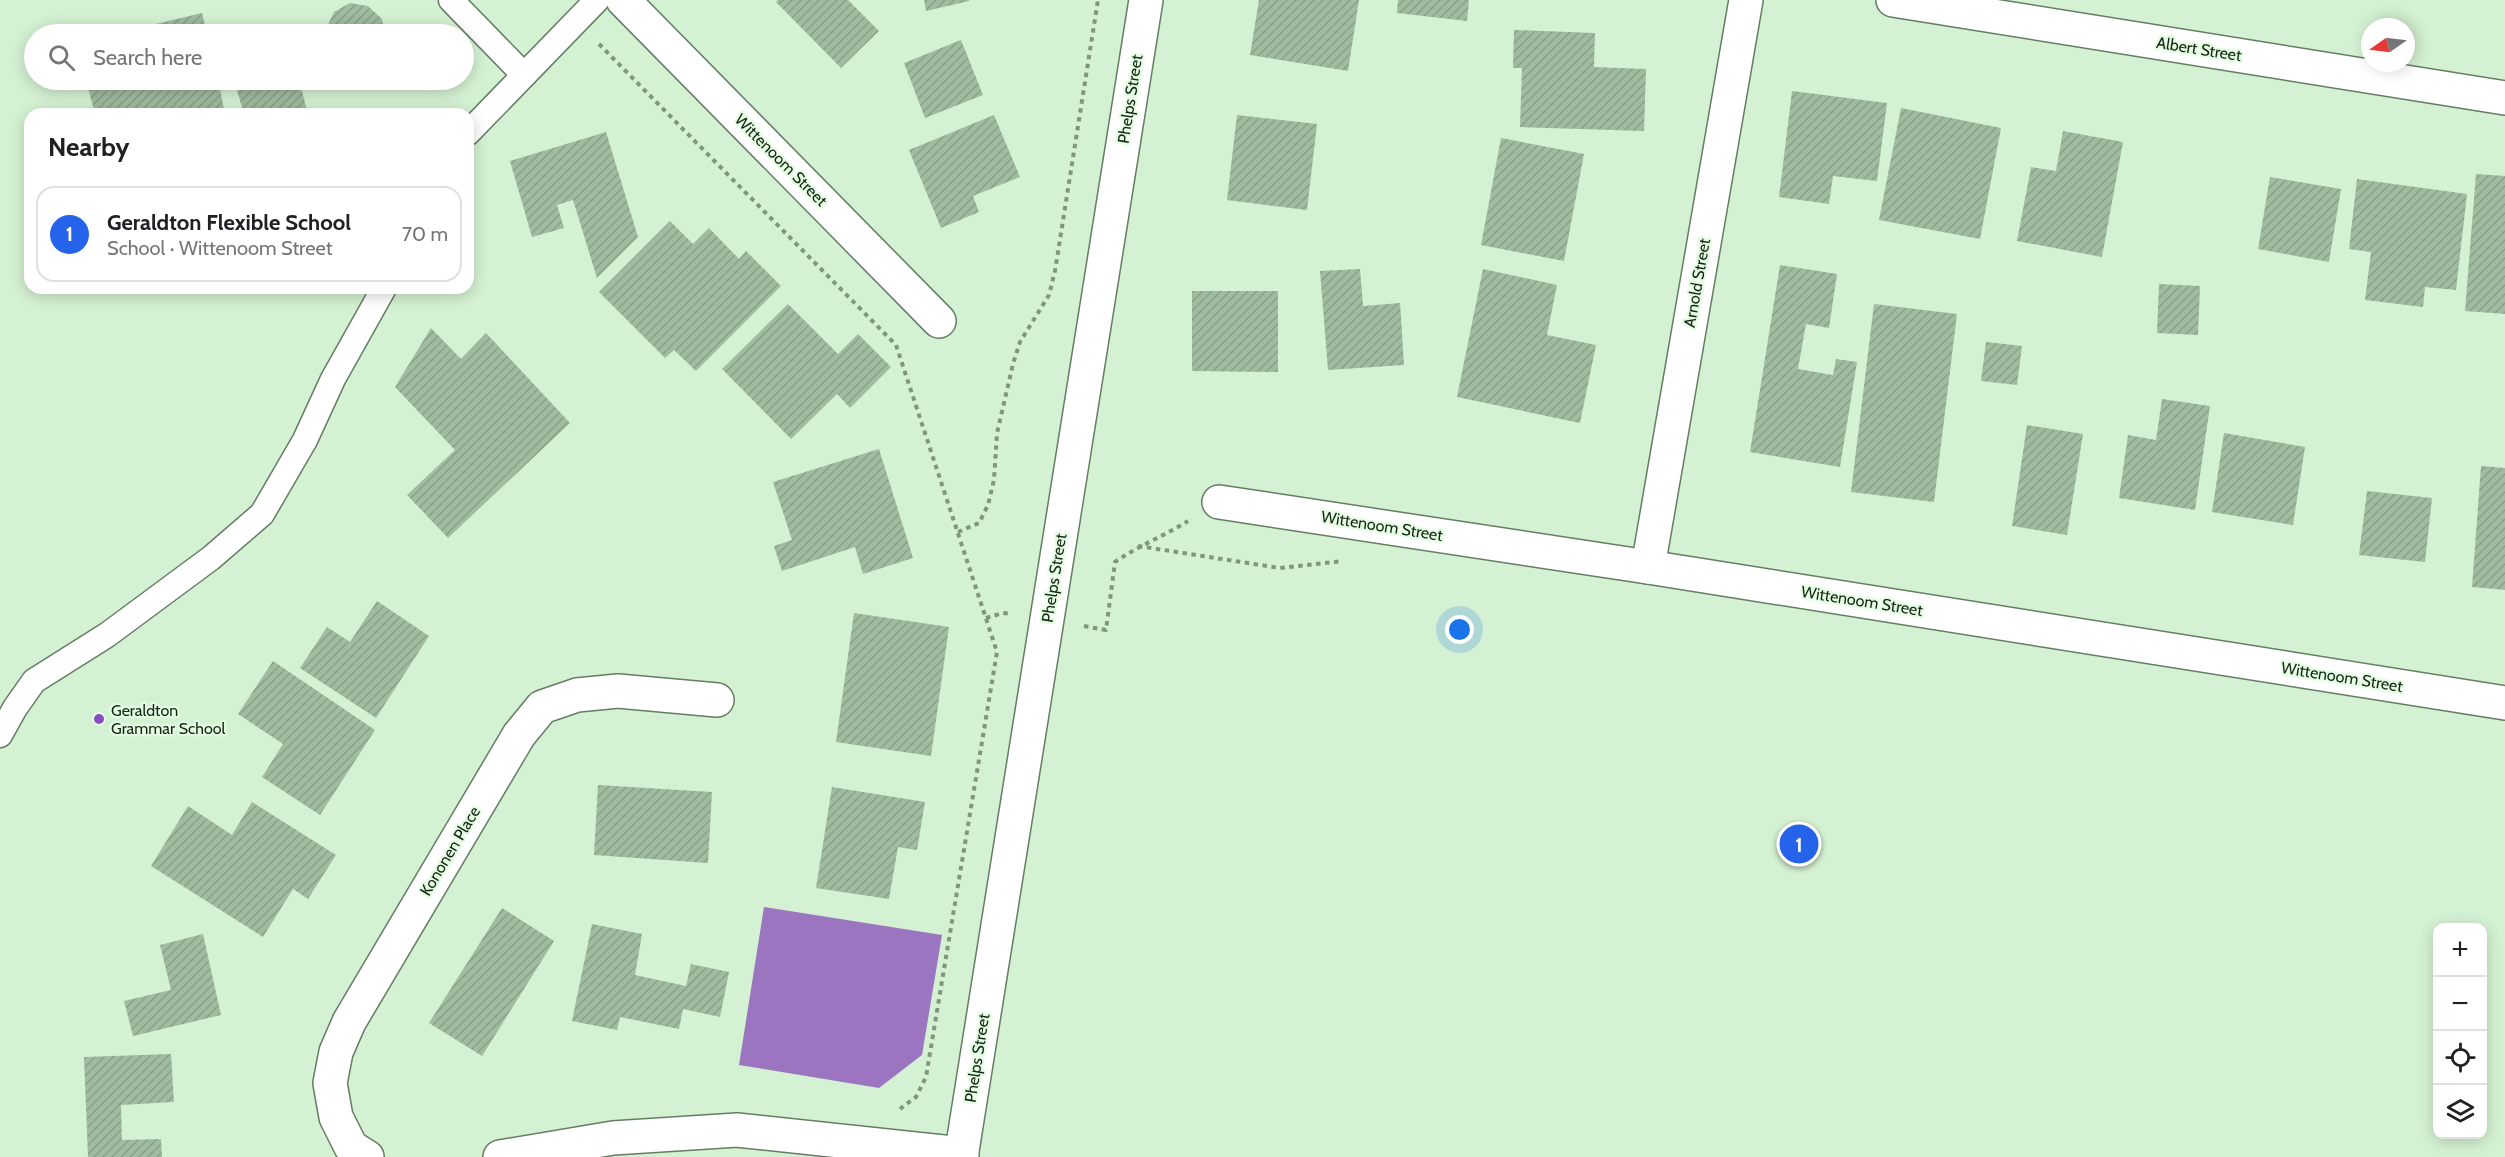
<!DOCTYPE html>
<html lang="en">
<head>
<meta charset="utf-8">
<style>
	body { margin:0; font-family:Cabin,sans-serif; background:#f2f2f2; color:#202124 }
	.controls { position:absolute; right:18px; bottom:18px; display:grid; overflow:hidden; border-radius:12px; box-shadow:0 3px 15px #0003 }
	.controls button { width:54px; height:54px; display:grid; place-items:center; padding:0; border:0; border-bottom:2px solid #e0e0e0; background:#fff; color:#202124; font:30px sans-serif }
	.compass { position:absolute; left:2361px; top:18px; width:54px; height:54px; border-radius:50%; background:#fff; box-shadow:0 3px 15px #0003; rotate:256deg }
	.you { position:absolute; left:1460px; top:630px; width:21px; height:21px; margin:-15px; border:4px solid #fff; border-radius:50%; background:#1a73e8; box-shadow:0 0 0 9px #1a73e833 }
	.badge { display:grid; place-items:center; width:39px; height:39px; border-radius:50%; background:#2563eb; color:#fff; font-size:20px; font-weight:700 }
	.pin { position:absolute; translate:-50% -50%; border:3px solid #fff; box-shadow:0 2px 6px #0006 }
	.list { margin:0; padding:0; list-style:none }
	h2 { display:flex; justify-content:space-between; align-items:center; height:78px; margin:0; padding:0 24px; font-size:26px }
	h2 small { font-size:20px; font-weight:400; color:#757577 }
	.list li { display:grid; grid-template-columns:39px 1fr auto; gap:18px; align-items:center; box-sizing:border-box; height:96px; margin:0 12px 12px; padding:0 12px; border:2px solid #e0e0e0; border-radius:18px }
	.list b { display:block; font-size:22px; white-space:nowrap }
	.list p { margin:0; font-size:20px; white-space:nowrap; color:#757577 }
	.list em { font-size:20px; font-style:normal; color:#757577 }
	.icon { flex:none; width:33px; height:33px; fill:none; stroke:currentColor; stroke-width:2; stroke-linecap:round; stroke-linejoin:round }
	.map { position:relative; flex:none; width:2505px; height:1157px; overflow:hidden }
	.search { position:absolute; background:#fff; box-shadow:0 3px 15px #0003; left:24px; top:24px; width:450px; height:66px; display:flex; align-items:center; gap:15px; box-sizing:border-box; padding:0 21px; border-radius:33px; color:#757577; font-size:22px }
	.panel { position:absolute; background:#fff; box-shadow:0 3px 15px #0003; left:24px; top:108px; width:450px; height:186px; border-radius:18px }
	.map>svg:first-child { display:block }
	.water { fill:#9b75c0 }
	.building { fill:url(#building-hatch) }
	.lines { fill:none; stroke-linecap:round; stroke-linejoin:round }
	.service-casing { stroke:#647d63; stroke-width:27 }
	.minor-casing { stroke:#647d63; stroke-width:36 }
	.secondary-casing { stroke:#647d63; stroke-width:36 }
	.path { stroke:#80947e; stroke-width:4; stroke-dasharray:4.5 4.5; stroke-linecap:butt }
	.service { stroke:#fff; stroke-width:24 }
	.minor { stroke:#fff; stroke-width:33 }
	.secondary { stroke:#fff; stroke-width:33 }
	.poi-dot { fill:#8b4cc1; stroke:#e2fee0; stroke-width:2 }
	.labels { text-anchor:middle; dominant-baseline:central; stroke-width:4.5; stroke-linejoin:round; paint-order:stroke }
	.street-label { font-size:16px; fill:#192318; stroke:#e2fee0 }
	.poi-label { font-size:16px; fill:#192318; stroke:#e2fee0; text-anchor:start }
</style>
</head>
<body>
<div class="map">
<svg width="2505" height="1157" viewBox="0 0 2505 1157">
	<defs>
		<pattern id="building-hatch" width="6" height="6" patternUnits="userSpaceOnUse" patternTransform="scale(1.5)"><rect width="6" height="6" fill="#a0bb9f"/><path d="M-1 1l2-2M0 6l6-6M5 7l2-2" fill="none" stroke="#89a088"/></pattern>
	</defs>
	<rect width="100%" height="100%" fill="#d5f1d3"/>
	<polygon class="water" points="764,907 942,935 922,1055 879,1088 739,1065"/>
	<g class="building">
		<polygon points="778,0 848,0 879,31 841,68 776,2"/>
		<polygon points="924,0 969,0 969,1 926,11"/>
		<polygon points="1259,0 1359,0 1348,71 1250,55"/>
		<polygon points="1398,0 1469,0 1467,21 1397,13"/>
		<polygon points="350,3 368,6 382,19 385,34 327,34 326,29 334,12"/>
		<polygon points="202,13 207,34 114,34"/>
		<polygon points="1514,30 1595,33 1594,67 1646,69 1644,131 1520,127 1522,68 1513,68"/>
		<polygon points="961,40 983,95 925,118 904,63"/>
		<polygon points="86,80 218,80 225,114 95,114"/>
		<polygon points="234,80 299,80 308,114 244,114"/>
		<polygon points="1792,91 1887,103 1877,181 1833,176 1829,204 1779,197"/>
		<polygon points="1901,108 2001,128 1980,239 1879,220"/>
		<polygon points="994,115 1020,177 973,196 979,212 941,228 909,150"/>
		<polygon points="1237,115 1317,124 1307,210 1227,200"/>
		<polygon points="2063,131 2123,142 2102,257 2017,241 2031,167 2056,171"/>
		<polygon points="606,132 638,237 597,278 573,200 557,205 564,228 532,237 510,161"/>
		<polygon points="1501,138 1584,154 1564,261 1481,245"/>
		<polygon points="2476,174 2505,176 2505,314 2465,311"/>
		<polygon points="2270,177 2341,189 2329,262 2258,249"/>
		<polygon points="2357,179 2467,194 2456,290 2425,287 2423,307 2365,300 2371,252 2349,249"/>
		<polygon points="670,221 693,244 709,228 739,259 746,251 781,286 696,371 674,350 665,358 599,292"/>
		<polygon points="1780,265 1837,274 1829,328 1806,324 1798,369 1833,375 1836,359 1857,362 1840,467 1750,452"/>
		<polygon points="1360,269 1363,306 1400,303 1404,365 1328,370 1320,271"/>
		<polygon points="1483,269 1557,285 1547,335 1596,345 1580,423 1457,397"/>
		<polygon points="2159,284 2200,286 2198,335 2157,333"/>
		<polygon points="1192,291 1278,291 1278,372 1192,371"/>
		<polygon points="788,304 838,354 858,334 891,367 850,408 837,394 791,439 722,369"/>
		<polygon points="1874,304 1957,314 1934,502 1851,492"/>
		<polygon points="431,328 461,359 486,333 570,423 448,538 407,495 455,450 395,387"/>
		<polygon points="1986,342 2022,346 2017,385 1981,381"/>
		<polygon points="2162,399 2210,406 2195,510 2119,498 2128,435 2156,440"/>
		<polygon points="2027,425 2083,434 2067,535 2012,526"/>
		<polygon points="2224,433 2305,447 2293,525 2212,512"/>
		<polygon points="879,449 913,558 863,574 855,547 782,571 774,546 792,540 773,482"/>
		<polygon points="2481,466 2505,468 2505,590 2472,587"/>
		<polygon points="2367,491 2432,498 2425,562 2359,555"/>
		<polygon points="377,601 429,636 376,718 300,668 327,627 350,642"/>
		<polygon points="854,613 949,627 931,756 836,742"/>
		<polygon points="273,661 375,730 320,815 262,777 283,744 238,714"/>
		<polygon points="598,785 712,792 708,863 594,855"/>
		<polygon points="832,787 925,802 917,850 898,847 889,899 816,888"/>
		<polygon points="252,802 336,855 308,899 293,889 263,937 151,866 188,806 232,835"/>
		<polygon points="502,908 554,941 482,1056 429,1023"/>
		<polygon points="592,924 642,934 635,975 686,986 691,964 729,972 720,1017 683,1009 679,1029 620,1017 617,1030 572,1021"/>
		<polygon points="203,934 221,1015 133,1036 124,1001 171,990 160,945"/>
		<polygon points="171,1054 174,1102 121,1105 122,1140 161,1139 162,1157 88,1157 84,1057"/>
	</g>
	<g class="lines">
		<g class="service-casing">
			<g id="service">
				<polyline points="451,0 524,75"/>
				<polyline points="468,133 597,0"/>
				<polyline points="0,735 15,708 34,681 107,635 211,558 262,514 305,440 333,379 384,288"/>
			</g>
		</g>
		<g class="minor-casing">
			<g id="minor">
				<polyline points="623,0 939,321"/>
				<polyline points="1893,0 2505,98"/>
				<polyline points="1219,502 1648,567 2505,703"/>
				<polyline points="1648,567 1746,0"/>
				<polyline points="367,1157 351,1147 336,1117 330,1083 336,1052 349,1022 519,735 542,707 577,695 618,691 717,700"/>
				<polyline points="500,1157 613,1138 737,1130 962,1154"/>
			</g>
		</g>
		<g class="secondary-casing">
			<polyline id="secondary" points="961,1157 1146,0"/>
		</g>
		<g class="path">
			<polyline points="599,44 896,345 997,652 926,1077 916,1097 900,1109"/>
			<polyline points="958,532 979,523 988,505 994,480 997,433 1013,364 1020,342 1049,295 1055,271 1098,0"/>
			<polyline points="1138,546 1280,568 1342,561"/>
			<polyline points="986,618 1003,613 1011,614"/>
			<path d="M 1084,626 L 1106,630 L 1115,562 C 1138,546 1164,536 1188,521"/>
		</g>
		<use href="#service" class="service"/>
		<use href="#minor" class="minor"/>
		<use href="#secondary" class="secondary"/>
	</g>
	<circle class="poi-dot" cx="99" cy="719" r="6"/>
	<g class="labels">
		<g class="street-label">
			<text transform="translate(2199 49) rotate(9)">Albert Street</text>
			<text transform="translate(1130 99) rotate(-81)">Phelps Street</text>
			<text transform="translate(781 160) rotate(45)">Wittenoom Street</text>
			<text transform="translate(1697 283) rotate(-80)">Arnold Street</text>
			<text transform="translate(1382 526) rotate(9)">Wittenoom Street</text>
			<text transform="translate(1054 578) rotate(-81)">Phelps Street</text>
			<text transform="translate(1862 601) rotate(9)">Wittenoom Street</text>
			<text transform="translate(2342 677) rotate(9)">Wittenoom Street</text>
			<text transform="translate(450 851) rotate(-59)">Kononen Place</text>
			<text transform="translate(977 1058) rotate(-81)">Phelps Street</text>
		</g>
		<g class="poi-label">
			<text x="111" y="710">Geraldton<tspan x="111" dy="18">Grammar School</tspan></text>
		</g>
	</g>
</svg>
<div class="controls">
<button>+</button>
<button>−</button>
<button><svg class="icon" aria-label="locate" viewBox="0 0 24 24"><circle cx="12" cy="12" r="6"/><path d="M12 2v4M12 18v4M2 12h4M18 12h4"/></svg></button>
<button><svg class="icon" aria-label="layers" viewBox="0 0 24 24"><path d="M12 4l9 5-9 5-9-5zM3 14l9 5 9-5"/></svg></button>
</div>
<svg class="compass" viewBox="-18 -18 36 36"><path d="M0-13l5 13h-10z" fill="#e53935"/><path d="M0 13l5-13h-10z" fill="#757577"/></svg>
<div class="you"></div>
<div class="pin badge" style="left:1799px;top:844px">1</div>
<div class="search"><svg class="icon" aria-label="search" viewBox="0 0 24 24"><circle cx="10" cy="10" r="6"/><path d="M15 15l6 6"/></svg>Search here</div>
<section class="panel">
<h2>Nearby<small></small></h2>
<ul class="list">
<li><span class="badge">1</span><div><b>Geraldton Flexible School</b><p>School · Wittenoom Street</p></div><em>70 m</em></li>
</ul>
</section>
</div>
</body>
</html>
